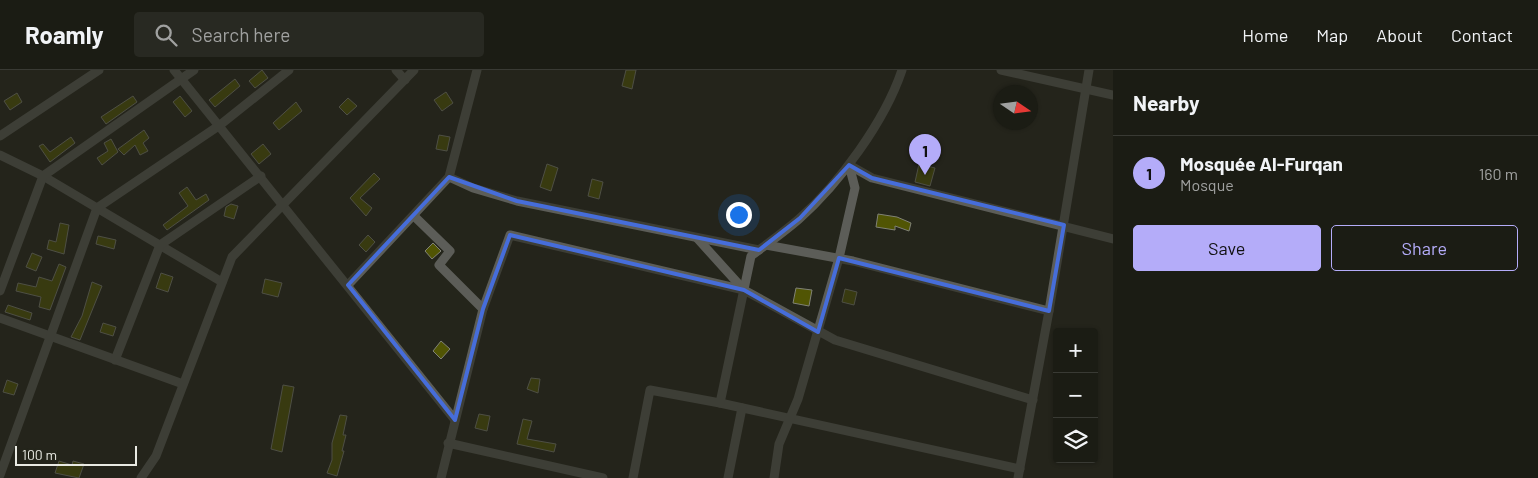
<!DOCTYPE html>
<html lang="en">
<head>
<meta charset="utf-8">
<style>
	body { margin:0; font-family:Barlow,sans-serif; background:#282922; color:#f1f3f6 }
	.controls { position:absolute; right:15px; bottom:15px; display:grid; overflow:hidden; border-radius:5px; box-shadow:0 1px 4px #0004 }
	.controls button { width:45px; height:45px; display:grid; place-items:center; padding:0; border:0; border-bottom:1px solid #393a34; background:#1b1c14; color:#f1f3f6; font:25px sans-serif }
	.compass { position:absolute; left:993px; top:15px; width:45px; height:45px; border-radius:50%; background:#1b1c14; box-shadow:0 1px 4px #0004; rotate:103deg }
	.scale { position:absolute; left:15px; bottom:12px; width:122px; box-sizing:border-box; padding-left:5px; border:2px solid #e9eae3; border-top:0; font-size:14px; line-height:18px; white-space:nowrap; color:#e9eae3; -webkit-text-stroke:4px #24251b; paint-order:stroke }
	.you { position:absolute; left:738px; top:144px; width:18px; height:18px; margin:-12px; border:4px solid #fff; border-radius:50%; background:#1a73e8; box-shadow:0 0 0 8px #1a73e833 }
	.badge { display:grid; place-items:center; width:32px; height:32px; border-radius:50%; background:#b4acf9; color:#111; font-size:16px; font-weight:700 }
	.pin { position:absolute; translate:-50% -41px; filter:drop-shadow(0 1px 2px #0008) }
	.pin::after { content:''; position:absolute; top:26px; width:18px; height:15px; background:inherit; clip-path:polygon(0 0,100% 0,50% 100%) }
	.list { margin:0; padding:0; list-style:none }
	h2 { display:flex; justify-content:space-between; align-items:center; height:65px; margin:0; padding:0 20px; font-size:21px }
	h2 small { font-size:16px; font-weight:400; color:#a0a1a0 }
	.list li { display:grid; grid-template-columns:32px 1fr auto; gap:15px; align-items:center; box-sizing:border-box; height:75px; padding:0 20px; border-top:1px solid #393a34 }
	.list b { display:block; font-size:19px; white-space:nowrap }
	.list p { margin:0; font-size:16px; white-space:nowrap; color:#a0a1a0 }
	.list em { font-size:16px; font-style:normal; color:#a0a1a0 }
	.actions { display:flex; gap:10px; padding:15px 20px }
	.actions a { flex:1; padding:11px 0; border:1px solid #b4acf9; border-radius:5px; text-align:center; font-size:18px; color:#b4acf9 }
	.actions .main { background:#b4acf9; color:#111 }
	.icon { flex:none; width:28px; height:28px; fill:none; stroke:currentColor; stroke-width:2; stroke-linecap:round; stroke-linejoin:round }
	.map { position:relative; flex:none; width:1113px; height:408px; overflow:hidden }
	header { display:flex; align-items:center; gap:30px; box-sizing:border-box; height:70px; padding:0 25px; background:#1b1c14; border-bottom:1px solid #393a34 }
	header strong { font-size:24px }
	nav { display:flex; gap:28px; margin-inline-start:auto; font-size:18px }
	.search { width:350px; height:45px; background:#282922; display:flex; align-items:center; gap:12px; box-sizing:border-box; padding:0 18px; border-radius:5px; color:#a0a1a0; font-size:19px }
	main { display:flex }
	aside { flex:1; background:#1b1c14 }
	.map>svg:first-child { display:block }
	.building { fill:#515504; stroke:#808276 }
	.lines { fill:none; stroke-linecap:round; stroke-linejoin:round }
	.minor { stroke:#5c5d58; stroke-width:9 }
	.marked { fill:none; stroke:#466dda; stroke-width:4; stroke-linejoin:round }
</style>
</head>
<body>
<header>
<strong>Roamly</strong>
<div class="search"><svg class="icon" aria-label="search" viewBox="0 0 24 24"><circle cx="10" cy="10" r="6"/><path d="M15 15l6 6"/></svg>Search here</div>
<nav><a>Home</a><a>Map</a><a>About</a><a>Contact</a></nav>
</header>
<main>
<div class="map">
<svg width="1113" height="408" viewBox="0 0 1113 408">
	<rect width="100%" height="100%" fill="#24251b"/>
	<g class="building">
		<polygon points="262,0 268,8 255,18 249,11"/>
		<polygon points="626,0 636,0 632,19 622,16"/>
		<polygon points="235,9 240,16 215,37 209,30"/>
		<polygon points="446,22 453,33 442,41 434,30"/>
		<polygon points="17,23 22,32 10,40 4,31"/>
		<polygon points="133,26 137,32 106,54 101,47"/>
		<polygon points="180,26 192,41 185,47 173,32"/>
		<polygon points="348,28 357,36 347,45 339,37"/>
		<polygon points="296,32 302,41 279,60 273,53"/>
		<polygon points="144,60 149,68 143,73 148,81 140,85 135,75 124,85 118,79"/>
		<polygon points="439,65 450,67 447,81 436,79"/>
		<polygon points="71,67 75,73 50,92 39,76 43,74 50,82"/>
		<polygon points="111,69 118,82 102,95 97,88 108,81 104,73"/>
		<polygon points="263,74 271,84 259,94 251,84"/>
		<polygon points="547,94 558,98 551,121 540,117"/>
		<polygon points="919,94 935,98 930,116 915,112"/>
		<polygon points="374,103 380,109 360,128 372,138 366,146 350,128"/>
		<polygon points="592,109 603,112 599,129 588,126"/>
		<polygon points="187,117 196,130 206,124 209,130 167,160 163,155 188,136 179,123"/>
		<polygon points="231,134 238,136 234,149 224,146 226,137"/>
		<polygon points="878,144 897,147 911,153 909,161 895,156 895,160 876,157"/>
		<polygon points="60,153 69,155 64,184 47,179 49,170 56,172"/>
		<polygon points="368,165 375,172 366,182 359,175"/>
		<polygon points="98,166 116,170 114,179 96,174"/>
		<polygon points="433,173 441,181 432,189 425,181"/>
		<polygon points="32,183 42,187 36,201 26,197"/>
		<polygon points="59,194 66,197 50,240 39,237 41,227 16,221 18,213 36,217 39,207 52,211"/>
		<polygon points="161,203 173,207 168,222 156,218"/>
		<polygon points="265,209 282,213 278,227 262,223"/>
		<polygon points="92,212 102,216 80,270 71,267 82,246"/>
		<polygon points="796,218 812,220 809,236 793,233"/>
		<polygon points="845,219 857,222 854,235 842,232"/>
		<polygon points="8,235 32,243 30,250 5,242"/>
		<polygon points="103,253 116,257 113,266 100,262"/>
		<polygon points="441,271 450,279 441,289 433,281"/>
		<polygon points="531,308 540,309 538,323 527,319"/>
		<polygon points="7,310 18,314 14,325 3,322"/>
		<polygon points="283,315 294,317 282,382 271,379"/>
		<polygon points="479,344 490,346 487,361 475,358"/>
		<polygon points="340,345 347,346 343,365 346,365 342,381 344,381 337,406 327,403 332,390 332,373"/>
		<polygon points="523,349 532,351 527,369 556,374 554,382 517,374"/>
		<polygon points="59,391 72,395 73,391 84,394 79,408 55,403"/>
	</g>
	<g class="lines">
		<g class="minor">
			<polyline points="174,0 455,350"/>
			<polyline points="396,0 405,10"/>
			<polyline points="1001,0 1113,25"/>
			<polyline points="0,66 99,0"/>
			<polyline points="0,85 43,106 222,212"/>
			<polyline points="849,95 872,108 1113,169"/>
			<polyline points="449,107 473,118 517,131 759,180"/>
			<polyline points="414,146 450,181 439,195 483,239 441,408"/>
			<polyline points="697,168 744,220 835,270 1033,330"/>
			<polyline points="766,175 853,191 1049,241 1018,408"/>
			<polyline points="348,215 449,107 477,0"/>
			<polyline points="0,221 43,106 194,0"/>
			<polyline points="483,239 510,165 744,220"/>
			<polyline points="1049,241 1089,0"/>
			<polyline points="0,248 183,314"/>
			<polyline points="115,290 160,175 261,106"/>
			<polyline points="720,333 1020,399"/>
			<polyline points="448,373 603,408"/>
			<polyline points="0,405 97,138 220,55 289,0"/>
			<polyline points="141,408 156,386 232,187 414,0"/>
			<path d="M 633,408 L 650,320 L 720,333 L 751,186 C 767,174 784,162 799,149 C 839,114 885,51 902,0"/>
			<polyline points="728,408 742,338"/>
			<polyline points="774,408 779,374 798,329 839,188 855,118 849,95"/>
		</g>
	</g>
	<path d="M0 0H1113V408H0ZM 849,95 L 872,108 L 1064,155 L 1049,241 L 839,188 L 818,262 L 744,220 L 510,165 L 483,239 L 455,350 L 348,215 L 449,107 L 517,131 L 759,180 L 800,148 Z" fill="#24251b" fill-opacity=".55" fill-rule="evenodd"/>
	<path class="marked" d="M 849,95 L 872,108 L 1064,155 L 1049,241 L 839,188 L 818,262 L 744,220 L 510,165 L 483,239 L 455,350 L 348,215 L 449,107 L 517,131 L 759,180 L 800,148 Z"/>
</svg>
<div class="controls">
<button>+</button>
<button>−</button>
<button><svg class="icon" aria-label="layers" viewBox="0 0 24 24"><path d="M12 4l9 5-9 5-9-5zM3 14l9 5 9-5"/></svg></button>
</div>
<svg class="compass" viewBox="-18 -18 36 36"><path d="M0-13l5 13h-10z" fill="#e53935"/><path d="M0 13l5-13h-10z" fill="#a0a1a0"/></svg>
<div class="scale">100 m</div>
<div class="you"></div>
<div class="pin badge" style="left:925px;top:105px">1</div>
</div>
<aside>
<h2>Nearby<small></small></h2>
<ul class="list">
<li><span class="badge">1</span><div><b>Mosquée Al-Furqan</b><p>Mosque</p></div><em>160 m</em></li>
</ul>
<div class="actions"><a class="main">Save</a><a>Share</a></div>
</aside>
</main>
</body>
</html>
